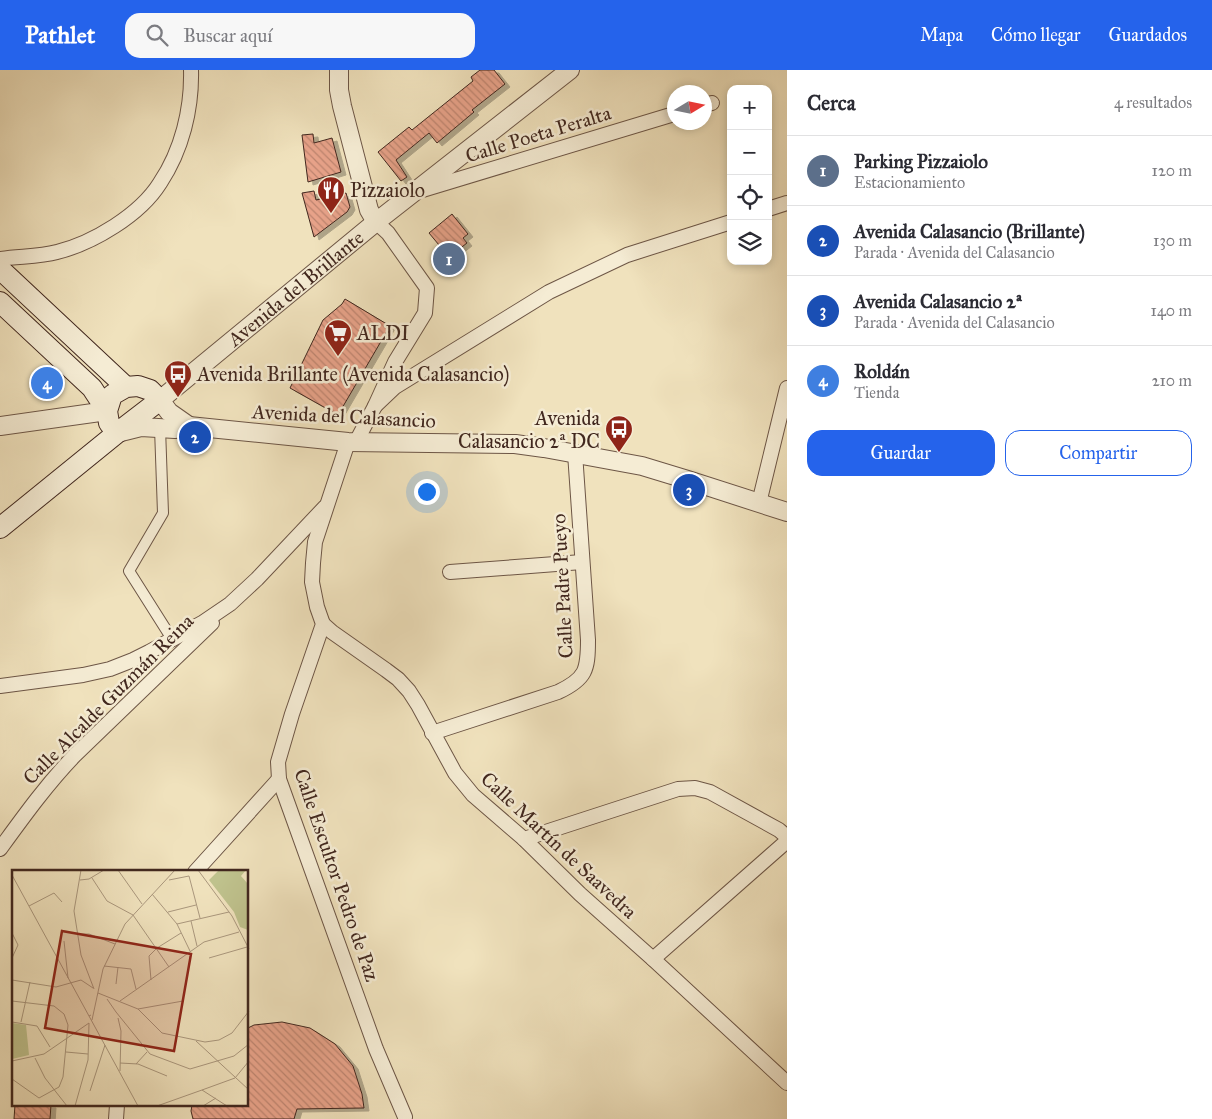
<!DOCTYPE html>
<html lang="es">
<head>
<meta charset="utf-8">
<style>
	body { margin:0; font-family:"IM FELL Great Primer",serif; background:#f7f7f7; color:#2b2b33 }
	.controls { position:absolute; right:15px; top:15px; display:grid; overflow:hidden; border-radius:10px; box-shadow:0 2px 8px #0003 }
	.controls button { width:45px; height:45px; display:grid; place-items:center; padding:0; border:0; border-bottom:1px solid #e1e1e2; background:#fff; color:#2b2b33; font:25px sans-serif }
	.compass { position:absolute; left:667px; top:15px; width:45px; height:45px; border-radius:50%; background:#fff; box-shadow:0 2px 8px #0003; rotate:80deg }
	.you { position:absolute; left:426px; top:421px; width:18px; height:18px; margin:-12px; border:4px solid #fff; border-radius:50%; background:#1a73e8; box-shadow:0 0 0 8px #1a73e833 }
	.badge { display:grid; place-items:center; width:32px; height:32px; border-radius:50%; background:#2563eb; color:#fff; font-size:16px; font-weight:700 }
	.pin { position:absolute; translate:-50% -50%; border:2px solid #fff; box-shadow:0 1px 5px #0006 }
	.list { margin:0; padding:0; list-style:none }
	h2 { display:flex; justify-content:space-between; align-items:center; height:65px; margin:0; padding:0 20px; font-size:21px }
	h2 small { font-size:16px; font-weight:400; color:#7c7c81 }
	.list li { display:grid; grid-template-columns:32px 1fr auto; gap:15px; align-items:center; box-sizing:border-box; height:70px; padding:0 20px; border-top:1px solid #e1e1e2 }
	.list b { display:block; font-size:19px; white-space:nowrap }
	.list p { margin:0; font-size:16px; white-space:nowrap; color:#7c7c81 }
	.list em { font-size:16px; font-style:normal; color:#7c7c81 }
	.actions { display:flex; gap:10px; padding:15px 20px }
	.actions a { flex:1; padding:11px 0; border:1px solid #2563eb; border-radius:15px; text-align:center; font-size:18px; color:#2563eb }
	.actions .main { background:#2563eb; color:#fff }
	.icon { flex:none; width:28px; height:28px; fill:none; stroke:currentColor; stroke-width:2; stroke-linecap:round; stroke-linejoin:round }
	.map { position:relative; flex:none; width:787px; height:1049px; overflow:hidden }
	header { display:flex; align-items:center; gap:30px; box-sizing:border-box; height:70px; padding:0 25px; background:#2563eb; color:#fff }
	header strong { font-size:24px }
	nav { display:flex; gap:28px; margin-inline-start:auto; font-size:18px }
	.search { width:350px; height:45px; background:#f7f7f7; display:flex; align-items:center; gap:12px; box-sizing:border-box; padding:0 18px; border-radius:15px; color:#7c7c81; font-size:19px }
	main { display:flex }
	aside { flex:1; background:#fff }
	.map>svg:first-child { display:block }
	.building { fill:url(#building-back-hatch); stroke:#41271e; filter:url(#shadow) }
	.lines { fill:none; stroke-linecap:round; stroke-linejoin:round }
	.pedestrian-casing { stroke:#6d5646; stroke-width:12 }
	.minor-casing { stroke:#6d5646; stroke-width:16 }
	.tertiary-casing { stroke:#6d5646; stroke-width:20 }
	.secondary-casing { stroke:#41271e; stroke-width:22 }
	.pedestrian { stroke:#f5ecd4; stroke-width:10 }
	.minor { stroke:#f5ecd4; stroke-width:14 }
	.tertiary { stroke:#f5ecd4; stroke-width:18 }
	.secondary { stroke:#f5ecd4; stroke-width:20 }
	.labels { text-anchor:middle; dominant-baseline:central; stroke-width:5; stroke-linejoin:round; paint-order:stroke }
	.street-label { font-size:20px; fill:#41271e; stroke:#f5ecd4 }
	.poi-label { font-size:20px; fill:#41271e; stroke:#f5ecd4; text-anchor:start }
	.inset-road { fill:none; stroke:#aa977d; stroke-width:1 }
	.view { fill:#8f2418; fill-opacity:0.15; stroke:#8f2418; stroke-width:2.5 }
	.inset-edge { fill:none; stroke:#41271e; stroke-width:2.5 }
</style>
</head>
<body>
<header>
<strong>Pathlet</strong>
<div class="search"><svg class="icon" aria-label="search" viewBox="0 0 24 24"><circle cx="10" cy="10" r="6"/><path d="M15 15l6 6"/></svg>Buscar aquí</div>
<nav><a>Mapa</a><a>Cómo llegar</a><a>Guardados</a></nav>
</header>
<main>
<div class="map">
<svg width="787" height="1049" viewBox="0 0 787 1049">
	<defs>
		<pattern id="building-back-hatch" width="6" height="6" patternUnits="userSpaceOnUse" patternTransform="scale(1.25)"><rect width="6" height="6" fill="#e7a289"/><path d="M-1 5l2 2M0 0l6 6M5-1l2 2" fill="none" stroke="#bd846f"/></pattern>
		<filter id="shadow"><feDropShadow dx="5" dy="3" stdDeviation="0" flood-color="#0004"/></filter>
	</defs>
	<rect width="100%" height="100%" fill="#f0e2bd"/>
	<filter id="stains"><feTurbulence type="fractalNoise" baseFrequency=".004" numOctaves="4"/><feColorMatrix values="0 0 0 0 .2 0 0 0 0 .09 0 0 0 0 .02 0 0 0 .5 -.17"/></filter>
	<radialGradient id="worn" r=".72"><stop offset=".6" stop-color="#630" stop-opacity="0"/><stop offset="1" stop-color="#630" stop-opacity=".3"/></radialGradient>
	<g class="building">
		<polygon points="480,0 494,0 505,14 472,40 474,42 437,73 429,63 396,90 407,107 401,111 378,82 409,57 412,60 473,11 471,7"/>
		<polygon points="313,64 314,73 332,68 341,102 308,112 302,65"/>
		<polygon points="314,121 316,130 346,123 350,137 347,142 314,167 302,123"/>
		<polygon points="452,144 468,164 463,168 467,173 449,187 429,163"/>
		<polygon points="345,229 390,256 338,345 290,318 323,250 342,234"/>
		<polygon points="282,952 310,958 335,974 353,996 362,1024 364,1038 297,1039 294,1049 193,1049 191,1041 192,1035 248,1035 248,958 254,955"/>
		<polygon points="15,1035 51,1035 50,1049 14,1049"/>
	</g>
	<g class="lines">
		<g class="pedestrian-casing">
			<polyline id="pedestrian" points="160,358 163,443 129,501 172,569"/>
		</g>
		<g class="minor-casing">
			<g id="minor">
				<polyline points="704,35 712,33"/>
				<polyline points="419,121 674,44"/>
				<polyline points="768,139 787,133"/>
				<path d="M 0,189 C 19,186 39,187 57,182 C 93,173 140,145 160,113 C 182,80 192,39 191,0"/>
				<polyline points="375,336 395,317 549,222 627,185 731,152"/>
				<polyline points="348,372 315,472 313,493 312,512 317,537 323,554 292,644 278,692 279,709 376,979 405,1047"/>
				<polyline points="356,372 375,336 395,292 425,243 427,218 388,163 376,152"/>
				<polyline points="759,433 787,318"/>
				<polyline points="450,502 582,492"/>
				<polyline points="323,554 332,562 386,600 398,609 409,621 418,635 455,703 473,725 524,769 580,824 653,889 787,1013"/>
				<polyline points="0,616 83,605 110,599 133,590 149,582 202,553 230,534 257,509 325,437"/>
				<path d="M 432,663 L 558,622 C 586,609 588,600 588,570 L 575,383"/>
				<polyline points="524,769 678,719 695,718 710,722 779,760 787,767"/>
				<path d="M 0,779 C 24,746 47,714 75,685 L 212,553"/>
				<polyline points="195,802 279,709"/>
				<polyline points="653,889 787,771"/>
				<polyline points="116,1049 117,1035"/>
			</g>
		</g>
		<g class="tertiary-casing">
			<g id="tertiary">
				<polyline points="339,0 339,20 342,36 369,140 376,152"/>
				<polyline points="0,356 107,341"/>
				<path id="s1" d="M 189,356 L 169,342 L 160,330 L 376,152 L 570,0"/>
				<polyline points="117,363 141,357 175,359 189,356 348,372 515,374 544,378 642,396 688,410 787,442"/>
			</g>
		</g>
		<g class="secondary-casing">
			<g id="secondary">
				<polyline points="0,199 126,317"/>
				<polyline points="0,232 92,318 107,341"/>
				<polyline points="0,458 117,363 160,330 150,320 138,316 126,317 112,325 107,341 109,353 117,363"/>
			</g>
		</g>
		<use href="#pedestrian" class="pedestrian"/>
		<use href="#minor" class="minor"/>
		<use href="#tertiary" class="tertiary"/>
		<use href="#secondary" class="secondary"/>
	</g>
	<defs>
		<g id="restaurant-pin" transform="scale(1.4375)"><path d="M0 17L-7.5 6A9.5 9.5 0 1 1 7.5 6Z" fill="#8f2418" stroke="#f5ecd4"/><path d="M-5-6h1v4h1v-4h1v4h1v-4h1v5L-1.5 .5V6h-2V.5L-5-1ZM5-6V6H3V1.5H1.5Q1.5-4 5-6Z" fill="#fff"/></g>
		<g id="supermarket-pin" transform="scale(1.4375)"><path d="M0 17L-7.5 6A9.5 9.5 0 1 1 7.5 6Z" fill="#8f2418" stroke="#f5ecd4"/><path d="M-6-5.5h2.5l.6 2H6L4.5 2H-2.5L-4.4-4H-6ZM-1.5 3.2a1.3 1.3 0 1 0 .1 0ZM3 3.2a1.3 1.3 0 1 0 .1 0Z" fill="#fff"/></g>
		<g id="bus-pin" transform="scale(1.4375)"><path d="M0 17L-7.5 6A9.5 9.5 0 1 1 7.5 6Z" fill="#8f2418" stroke="#f5ecd4"/><path d="M-5-6H5V4H4V6H2V4H-2V6H-4V4H-5ZM-3.5-4V0h7V-4ZM-3.5 1.2v1.5H-2V1.2ZM2 1.2v1.5H3.5V1.2Z" fill="#fff"/></g>
	</defs>
	<g fill-rule="evenodd">
		<use href="#restaurant-pin" x="331" y="120"/>
		<use href="#supermarket-pin" x="338" y="263"/>
		<use href="#bus-pin" x="178" y="304"/>
		<use href="#bus-pin" x="619" y="359"/>
	</g>
	<g class="labels">
		<g class="street-label">
			<text transform="translate(538 64) rotate(-17)">Calle Poeta Peralta</text>
			<text stroke="none"><textPath href="#s1" startOffset="215">Avenida del Brillante</textPath></text>
			<text transform="translate(344 346) rotate(3)">Avenida del Calasancio</text>
			<text transform="translate(562 516) rotate(-93)">Calle Padre Pueyo</text>
			<text transform="translate(108 629) rotate(-45)">Calle Alcalde Guzmán Reina</text>
			<text transform="translate(559 775) rotate(43)">Calle Martín de Saavedra</text>
			<text transform="translate(337 805) rotate(71)">Calle Escultor Pedro de Paz</text>
		</g>
		<g class="poi-label">
			<text x="350" y="120">Pizzaiolo</text>
			<text x="357" y="263">ALDI</text>
			<text x="197" y="304">Avenida Brillante (Avenida Calasancio)</text>
			<text x="600" y="348" text-anchor="end">Avenida<tspan x="600" dy="23">Calasancio 2ª DC</tspan></text>
		</g>
	</g>
	<g transform="translate(12 800)">
		<rect width="236" height="236" fill="#f0e2bd"/>
		<path d="M 207,0 L 234,0 L 229,6 L 236,14 L 236,60 L 228,57 L 222,42 L 197,10 ZM 0,153 L 14,155 L 17,185 L 0,189 Z" fill="#bfc28d"/>
		<path class="inset-road" d="M 69,0 L 62,41 L 69,85 L 82,119M 106,0 L 130,34M 186,0 L 220,46 L 237,79M 0,5 L 77,146 L 79,145M 80,8 L 95,31 L 121,45 L 157,97M 68,10 L 77,9 L 92,0M 157,10 L 177,6 L 188,48M 140,24 L 165,54 L 178,81M 17,36 L 42,23 L 50,32M 156,42 L 184,35M 179,51 L 185,76M 165,54 L 217,42M 0,63 L 6,75 L 0,88M 66,64 L 77,64 L 103,74M 52,71 L 56,108M 197,88 L 235,77M 92,96 L 119,99 L 124,119M 0,110 L 44,117 L 69,110 L 81,118M 139,110 L 137,86 L 145,78 L 169,63M 104,114 L 106,97M 86,123 L 126,139 L 171,131M 95,129 L 104,142M 0,131 L 42,136 L 52,144 L 56,155 L 51,207 L 47,217 L 27,228 L 0,209M 108,131 L 192,72 L 227,62M 126,139 L 150,163 L 193,172 L 207,170 L 220,163 L 237,141M 104,142 L 138,184 L 178,199 L 222,186 L 237,174M 77,146 L 126,236M 106,148 L 109,161 L 108,201M 80,150 L 91,99 L 113,54 L 163,0M 0,152 L 25,156 L 38,177M 9,152 L 18,112M 184,171 L 237,220M 54,182 L 76,184M 23,188 L 33,208 L 55,236M 0,191 L 32,184 L 77,153M 108,193 L 126,194 L 155,206M 124,194 L 135,182M 190,220 L 223,208 L 237,191M 78,221 L 93,175M 63,236 L 76,190 L 77,153M 145,236 L 190,220 L 215,236M 191,236 L 204,228"/>
		<path class="view" d="M 50,61 L 179,84 L 162,181 L 33,158 Z"/>
		<rect width="236" height="236" class="inset-edge"/>
	</g>
	<rect width="100%" height="100%" filter="url(#stains)"/>
	<rect width="100%" height="100%" fill="url(#worn)"/>
</svg>
<div class="controls">
<button>+</button>
<button>−</button>
<button><svg class="icon" aria-label="locate" viewBox="0 0 24 24"><circle cx="12" cy="12" r="6"/><path d="M12 2v4M12 18v4M2 12h4M18 12h4"/></svg></button>
<button><svg class="icon" aria-label="layers" viewBox="0 0 24 24"><path d="M12 4l9 5-9 5-9-5zM3 14l9 5 9-5"/></svg></button>
</div>
<svg class="compass" viewBox="-18 -18 36 36"><path d="M0-13l5 13h-10z" fill="#e53935"/><path d="M0 13l5-13h-10z" fill="#7c7c81"/></svg>
<div class="you"></div>
<div class="pin badge" style="left:449px;top:189px;background:#5c6f8a">1</div>
<div class="pin badge" style="left:195px;top:367px;background:#1a4fb4">2</div>
<div class="pin badge" style="left:689px;top:420px;background:#1a4fb4">3</div>
<div class="pin badge" style="left:47px;top:313px;background:#3f7fe0">4</div>
</div>
<aside>
<h2>Cerca<small>4 resultados</small></h2>
<ul class="list">
<li><span class="badge" style="background:#5c6f8a">1</span><div><b>Parking Pizzaiolo</b><p>Estacionamiento</p></div><em>120 m</em></li>
<li><span class="badge" style="background:#1a4fb4">2</span><div><b>Avenida Calasancio (Brillante)</b><p>Parada · Avenida del Calasancio</p></div><em>130 m</em></li>
<li><span class="badge" style="background:#1a4fb4">3</span><div><b>Avenida Calasancio 2ª</b><p>Parada · Avenida del Calasancio</p></div><em>140 m</em></li>
<li><span class="badge" style="background:#3f7fe0">4</span><div><b>Roldán</b><p>Tienda</p></div><em>210 m</em></li>
</ul>
<div class="actions"><a class="main">Guardar</a><a>Compartir</a></div>
</aside>
</main>
</body>
</html>
